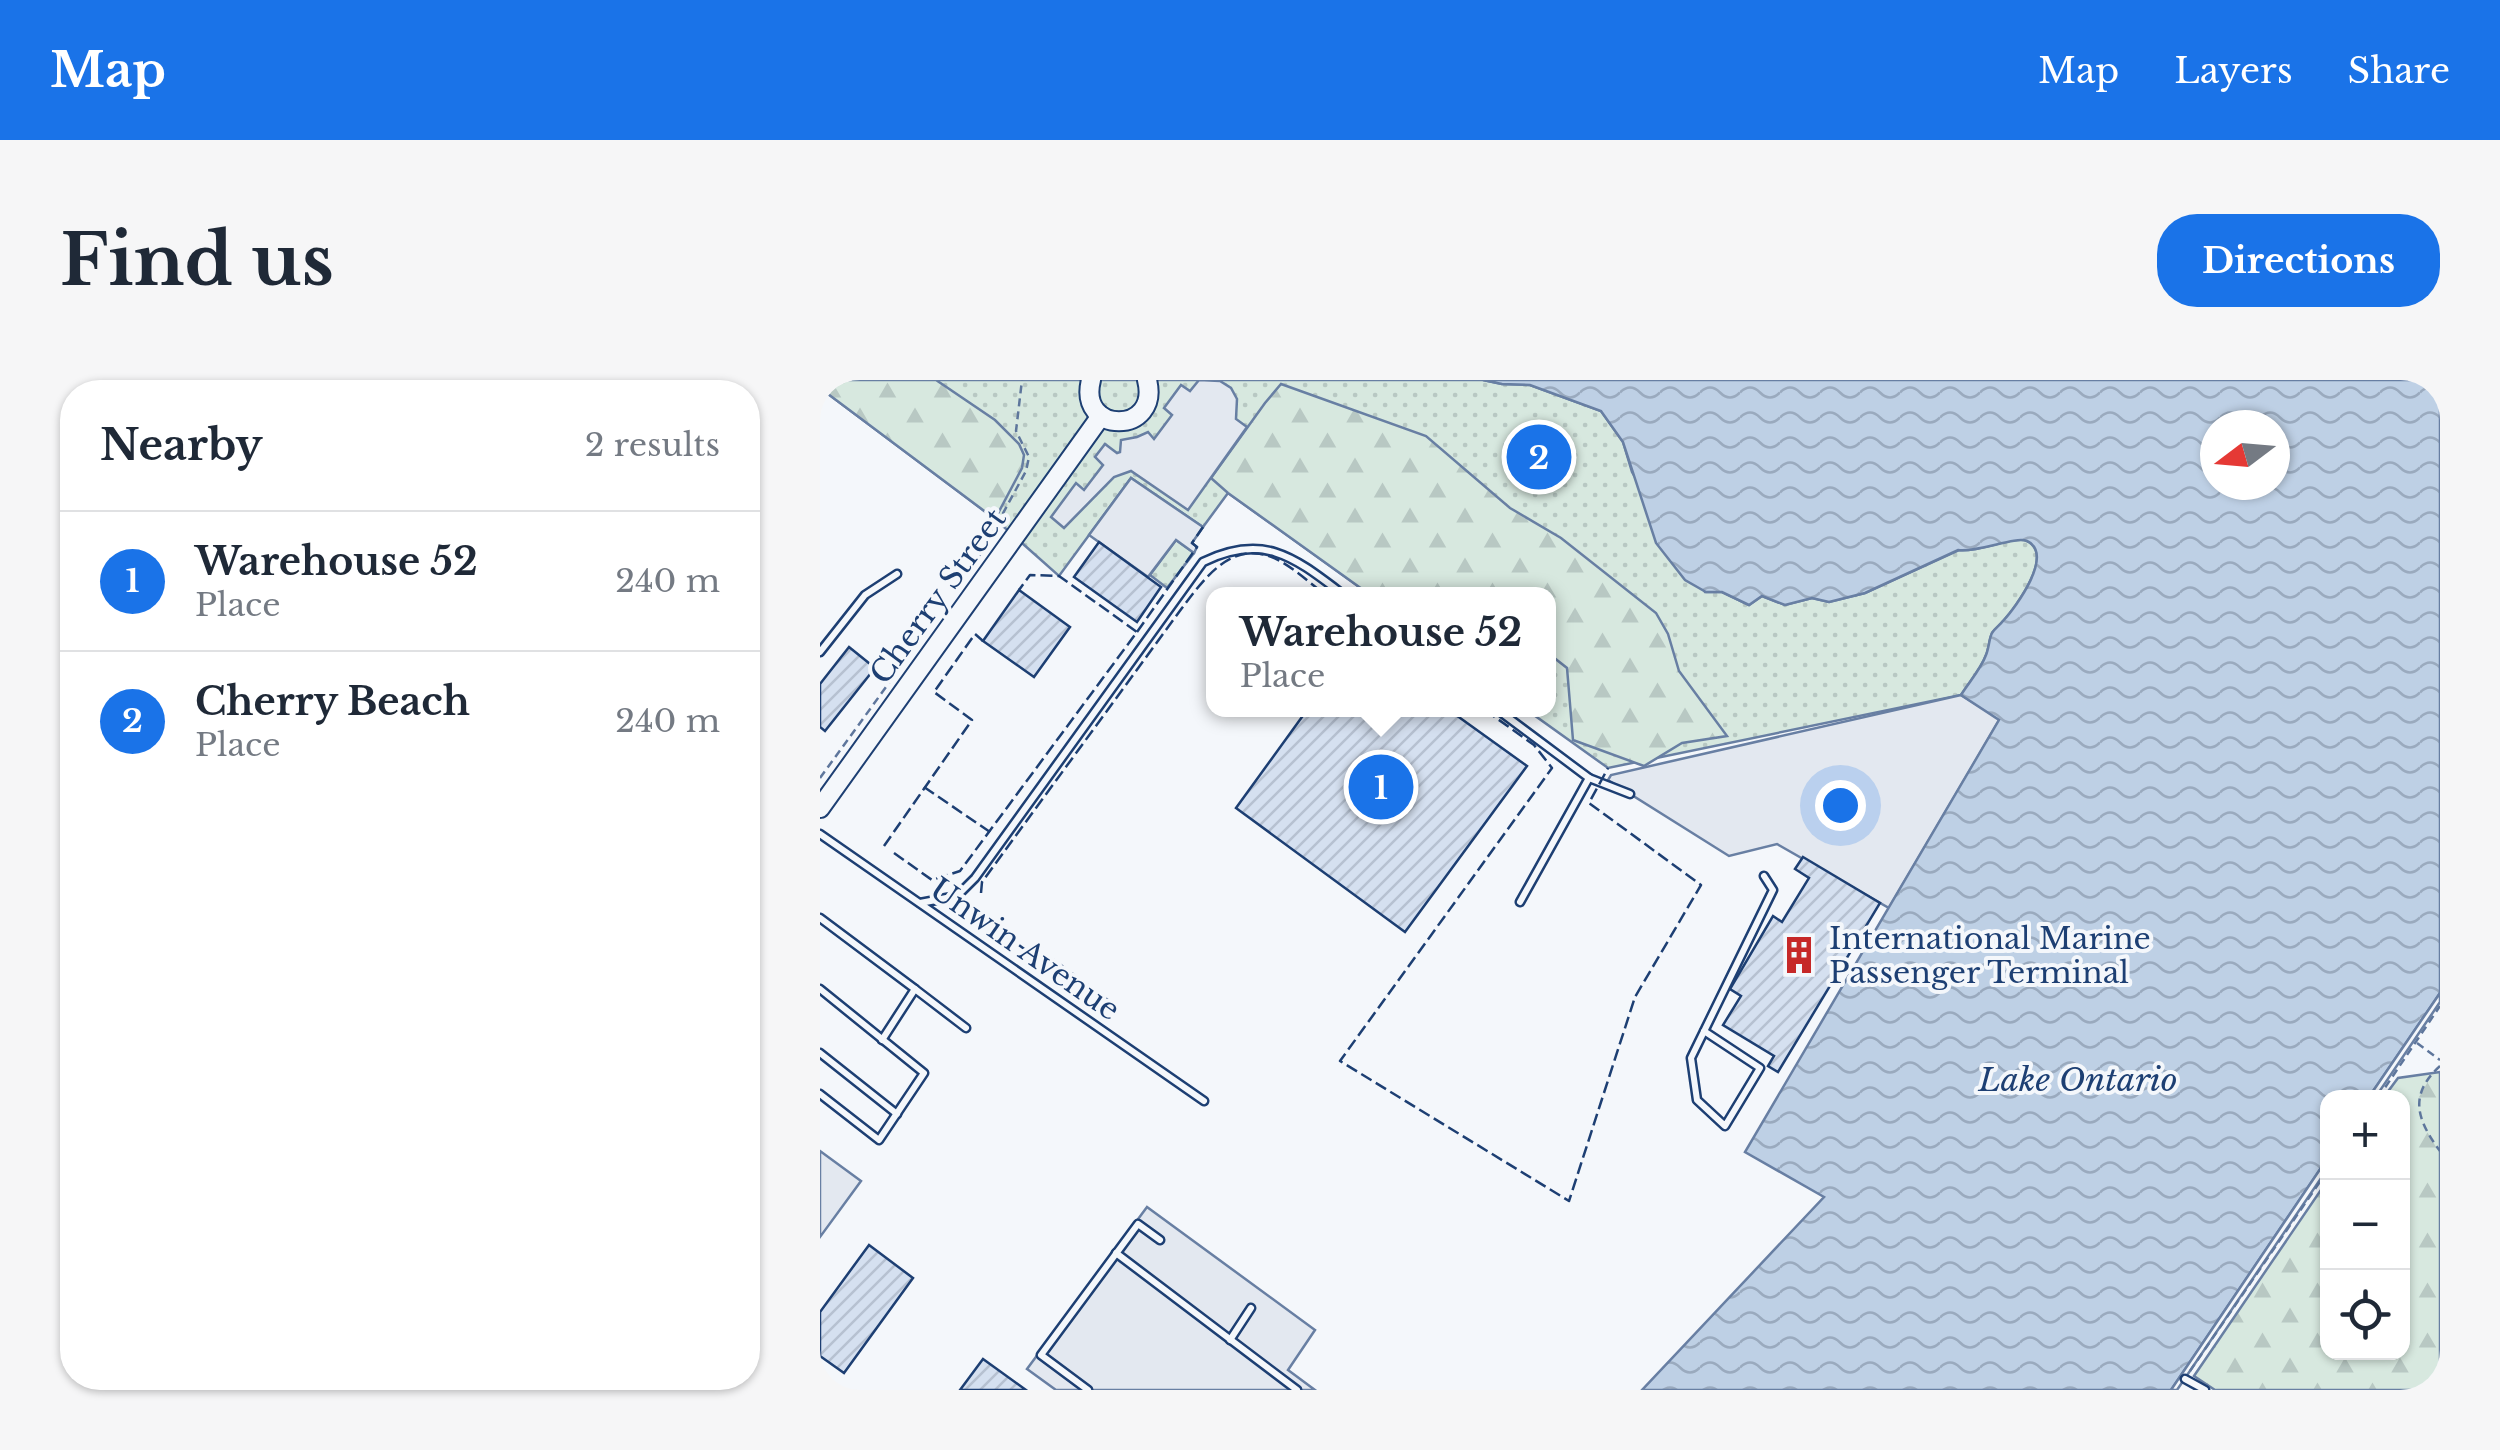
<!DOCTYPE html>
<html lang="en">
<head>
<meta charset="utf-8">
<style>
	body { margin:0; font-family:"Libre Baskerville",serif; background:#f6f6f7; color:#1f2937 }
	.controls { position:absolute; right:30px; bottom:30px; display:grid; overflow:hidden; border-radius:20px; box-shadow:0 2px 8px #0004 }
	.controls button { width:90px; height:90px; display:grid; place-items:center; padding:0; border:0; border-bottom:2px solid #e0e1e3; background:#fff; color:#1f2937; font:50px sans-serif }
	.compass { position:absolute; left:1380px; top:30px; width:90px; height:90px; border-radius:50%; background:#fff; box-shadow:0 2px 8px #0004; rotate:254deg }
	.you { position:absolute; left:1020px; top:425px; width:35px; height:35px; margin:-25px; border:8px solid #fff; border-radius:50%; background:#1a73e8; box-shadow:0 0 0 15px #1a73e833 }
	.badge { display:grid; place-items:center; width:65px; height:65px; border-radius:50%; background:#1a73e8; color:#fff; font-size:32px; font-weight:700 }
	.pin { position:absolute; translate:-50% -50%; border:5px solid #fff; box-shadow:0 2px 10px #0006 }
	.popup { position:absolute; left:386px; top:207px; width:350px; height:130px; box-sizing:border-box; display:grid; place-content:center; border-radius:20px; background:#fff; filter:drop-shadow(0 2px 8px #0005); font-size:32px; white-space:nowrap; color:#747a83 }
	.popup b { font-size:38px; color:#1f2937 }
	.popup::after { content:''; position:absolute; left:50%; top:100%; margin-left:-20px; border:20px solid transparent; border-top-color:#fff }
	.list { margin:0; padding:0; list-style:none }
	h2 { display:flex; justify-content:space-between; align-items:center; height:130px; margin:0; padding:0 40px; font-size:42px }
	h2 small { font-size:32px; font-weight:400; color:#747a83 }
	.list li { display:grid; grid-template-columns:65px 1fr auto; gap:30px; align-items:center; box-sizing:border-box; height:140px; padding:0 40px; border-top:2px solid #e0e1e3 }
	.list b { display:block; font-size:38px; white-space:nowrap }
	.list p { margin:0; font-size:32px; white-space:nowrap; color:#747a83 }
	.list em { font-size:32px; font-style:normal; color:#747a83 }
	.icon { flex:none; width:55px; height:55px; fill:none; stroke:currentColor; stroke-width:2; stroke-linecap:round; stroke-linejoin:round }
	.map { position:relative; flex:none; width:1620px; height:1010px; overflow:hidden; border-radius:40px }
	header { display:flex; align-items:center; gap:60px; box-sizing:border-box; height:140px; padding:0 50px; background:#1a73e8; color:#fff }
	header strong { font-size:48px }
	nav { display:flex; gap:55px; margin-inline-start:auto; font-size:35px }
	.intro { display:flex; align-items:center; justify-content:space-between; box-sizing:border-box; height:240px; padding:0 60px }
	h1 { margin:0; font-size:70px }
	.button { padding:25px 45px; border-radius:40px; background:#1a73e8; color:#fff; font-size:35px; font-weight:700 }
	main { display:flex; gap:60px; padding:0 60px }
	aside { flex:1; background:#fff; border-radius:40px; box-shadow:0 2px 8px #0004 }
	.map>svg:first-child { display:block }
	.grass { fill:url(#grass-dots); stroke:#687fa3; stroke-width:2.5 }
	.forest { fill:url(#forest-firs); stroke:#687fa3; stroke-width:2.5 }
	.parking { fill:#e3e8f0; stroke:#687fa3; stroke-width:2.5 }
	.water { fill:url(#water-waves); stroke:#687fa3; stroke-width:2.5; fill-rule:evenodd }
	.pier { fill:#f4f7fb; stroke:#687fa3; stroke-width:2.5 }
	.building { fill:url(#building-hatch); stroke:#1d3f73; stroke-width:2.5 }
	.lines { fill:none; stroke-linecap:round; stroke-linejoin:round }
	.lane-casing { stroke:#1d3f73; stroke-width:11 }
	.secondary-casing { stroke:#1d3f73; stroke-width:22 }
	.path { stroke:#5e769c; stroke-width:2.5; stroke-dasharray:8 5; stroke-linecap:butt }
	.lane { stroke:#f4f7fb; stroke-width:6 }
	.secondary { stroke:#f4f7fb; stroke-width:18 }
	.fence { stroke:#1d3f73; stroke-width:2.5; stroke-dasharray:12 5; stroke-linecap:butt }
	.labels { text-anchor:middle; dominant-baseline:central; stroke-width:8; stroke-linejoin:round; paint-order:stroke }
	.street-label { font-size:30px; fill:#1d3f73; stroke:#f4f7fb }
	.poi-label { font-size:30px; fill:#1d3f73; stroke:#f4f7fb; text-anchor:start }
	.water-label { font-size:32px; font-style:italic; fill:#1d3f73; stroke:#f4f7fb }
</style>
</head>
<body>
<header>
<strong>Map</strong>
<nav><a>Map</a><a>Layers</a><a>Share</a></nav>
</header>
<div class="intro"><h1>Find us</h1><a class="button">Directions</a></div>
<main>
<aside>
<h2>Nearby<small>2 results</small></h2>
<ul class="list">
<li><span class="badge">1</span><div><b>Warehouse 52</b><p>Place</p></div><em>240 m</em></li>
<li><span class="badge">2</span><div><b>Cherry Beach</b><p>Place</p></div><em>240 m</em></li>
</ul>
</aside>
<div class="map">
<svg width="1620" height="1010" viewBox="0 0 1620 1010">
	<defs>
		<pattern id="grass-dots" width="8" height="8" patternUnits="userSpaceOnUse" patternTransform="scale(2.5)"><rect width="8" height="8" fill="#d7e8df"/><path d="M2 2h.1M6 6h.1" fill="none" stroke="#b8c8c3" stroke-width="1.8" stroke-linecap="round"/></pattern>
		<pattern id="forest-firs" width="22" height="20" patternUnits="userSpaceOnUse" patternTransform="scale(2.5)"><rect width="22" height="20" fill="#d7e8df"/><path d="M5 1l3.5 6h-7zM16 11l3.5 6h-7z" fill="#b8c8c3"/></pattern>
		<pattern id="water-waves" width="16" height="10" patternUnits="userSpaceOnUse" patternTransform="scale(2.5)"><rect width="16" height="10" fill="#bed0e5"/><path d="M0 5q4-4 8 0t8 0" fill="none" stroke="#9aaabe"/></pattern>
		<pattern id="building-hatch" width="6" height="6" patternUnits="userSpaceOnUse" patternTransform="scale(2.5)"><rect width="6" height="6" fill="#d5e0f0"/><path d="M-1 1l2-2M0 6l6-6M5 7l2-2" fill="none" stroke="#b6c1d1"/></pattern>
	</defs>
	<rect width="100%" height="100%" fill="#f4f7fb"/>
	<g class="grass">
		<path d="M 0,0 L 663,0 L 682,4 L 710,5 L 781,31 L 803,62 L 812,92 L 885,212 L 902,212 L 929,225 L 942,216 L 965,225 L 992,218 L 1009,222 L 1045,213 L 1139,170 C 1158,173 1195,155 1207,161 C 1235,174 1196,227 1183,241 C 1180,245 1175,248 1172,253 C 1169,259 1169,268 1166,275 C 1161,289 1149,302 1141,315 L 788,388 L 707,330 L 728,330 L 728,215 L 549,214 L 408,113 L 383,147 L 311,98 L 239,196 L 175,139 L 0,8 Z"/>
		<polygon points="356,160 374,173 347,208 330,195"/>
	</g>
	<g class="forest">
		<polygon points="0,0 116,0 175,40 199,64 204,75 202,88 175,139 0,8"/>
		<polygon points="461,4 606,56 690,128 741,158 836,233 848,254 859,291 907,356 862,363 824,386 753,360 747,288 733,277 729,276 728,215 549,214 408,113 391,98 445,23"/>
		<polygon points="1620,692 1620,1010 1395,1010 1374,996 1507,801 1508,972 1582,972 1582,718 1564,717 1578,698"/>
	</g>
	<g class="parking">
		<polygon points="379,0 400,1 411,8 417,19 416,39 427,47 368,130 311,91 294,97 244,148 231,137 256,103 264,110 283,85 275,77 285,64 297,73 300,72 301,60 317,57 328,52 334,59 352,35 344,28 361,5 370,11"/>
		<polygon points="311,98 383,147 372,163 377,167 374,173 356,160 328,197 269,155"/>
		<polygon points="1141,315 1180,339 1069,528 957,464 909,476 788,400 791,395"/>
		<polygon points="0,771 41,801 0,857"/>
		<polygon points="327,827 495,950 468,990 495,1010 236,1010 207,989"/>
	</g>
	<path class="water" d="M 663,0 L 1620,0 L 1620,613 L 1549,717 L 1508,718 L 1507,779 L 1351,1010 L 822,1010 L 1004,817 L 925,772 L 1179,340 L 1141,315 C 1149,302 1161,289 1166,275 C 1169,268 1169,259 1172,253 C 1175,248 1180,245 1183,241 C 1196,227 1235,174 1207,161 C 1195,156 1158,173 1138,170 L 1045,213 L 1009,222 L 992,218 L 965,225 L 942,216 L 929,225 L 902,212 L 886,212 L 865,200 L 836,163 L 803,62 L 781,31 L 710,5 L 682,4 ZM 1395,45 L 1455,45 L 1455,105 L 1395,105 Z"/>
	<g class="pier">
		<polygon points="1620,613 1620,622 1555,718 1549,717"/>
		<polygon points="1507,779 1508,788 1357,1010 1351,1010"/>
	</g>
	<g class="building">
		<polygon points="279,162 341,207 317,242 254,197"/>
		<polygon points="199,210 250,247 214,297 163,261"/>
		<polygon points="29,267 55,288 5,351 0,347 0,304"/>
		<polygon points="487,330 629,330 707,386 585,552 416,428"/>
		<polygon points="983,477 1060,523 958,692 948,686 954,676 903,645 921,616 910,609 953,536 962,542 989,498 975,489"/>
		<polygon points="49,865 93,898 24,993 0,976 0,932"/>
		<polygon points="163,979 206,1010 140,1010"/>
	</g>
	<g class="lines">
		<g class="lane-casing">
			<g id="lane">
				<polyline points="0,272 45,215 77,194"/>
				<polyline points="678,330 769,398 700,522"/>
				<polyline points="769,398 810,414"/>
				<polyline points="0,454 384,721"/>
				<path d="M 100,523 L 137,516 L 155,498 L 383,182 C 445,152 475,178 524,215"/>
				<polyline points="0,538 95,609 62,660"/>
				<polyline points="0,609 104,693 59,760 0,714"/>
				<polyline points="95,609 146,648"/>
				<polyline points="884,651 940,688 905,746 877,720 871,678 953,510 944,496"/>
				<polyline points="0,673 77,734"/>
				<polyline points="296,873 477,1010"/>
				<polyline points="410,960 431,928"/>
				<polyline points="1365,999 1385,1010"/>
				<polyline points="268,1010 221,975 318,844 340,860"/>
			</g>
		</g>
		<g class="secondary-casing">
			<g id="secondary">
				<path d="M 271,0 C 257,55 341,55 327,0"/>
				<polyline points="0,428 281,36"/>
			</g>
		</g>
		<g class="path">
			<polyline points="150,190 163,170 206,91 209,77 196,51 202,0"/>
			<polyline points="0,398 90,274"/>
			<polyline points="1597,663 1620,680"/>
			<path d="M 1620,686 C 1588,715 1597,740 1620,771"/>
			<polyline points="1558,718 1620,626"/>
			<polyline points="1370,991 1508,790"/>
		</g>
		<use href="#lane" class="lane"/>
		<use href="#secondary" class="secondary"/>
		<g class="fence">
			<polyline points="317,252 377,167 372,163 383,147"/>
			<polyline points="665,330 714,365 732,388 520,681 749,821 815,617 881,505 769,423 788,388"/>
			<polyline points="104,407 170,452"/>
			<polyline points="64,466 152,340 114,312 155,254 163,261"/>
			<polyline points="74,473 112,500 140,491 317,252 239,196 210,195 199,210"/>
			<path d="M 161,513 L 162,502 L 362,228 C 386,196 415,156 460,181 C 476,190 491,204 506,215"/>
			<polyline points="158,535 229,587 234,580 296,626"/>
		</g>
	</g>
	<defs>
		<g id="building-bare" transform="scale(3)"><path d="M-4-6H4V6H1V3H-1V6H-4ZM-2.5-4.3h1.7v1.8h-1.7ZM.8-4.3h1.7v1.8H.8ZM-2.5-1h1.7V.8h-1.7ZM.8-1h1.7V.8H.8Z" fill="#c62828" stroke="#f4f7fb" stroke-width="2.5" paint-order="stroke"/></g>
	</defs>
	<g fill-rule="evenodd">
		<use href="#building-bare" x="979" y="575"/>
	</g>
	<g class="labels">
		<g class="street-label">
			<text transform="translate(118 216) rotate(-54)">Cherry Street</text>
			<text transform="translate(205 569) rotate(35)">Unwin Avenue</text>
		</g>
		<g class="poi-label">
			<text x="1009" y="558">International Marine<tspan x="1009" dy="34">Passenger Terminal</tspan></text>
		</g>
		<g class="water-label">
			<text x="1258" y="700">Lake Ontario</text>
		</g>
	</g>
</svg>
<div class="controls">
<button>+</button>
<button>−</button>
<button><svg class="icon" aria-label="locate" viewBox="0 0 24 24"><circle cx="12" cy="12" r="6"/><path d="M12 2v4M12 18v4M2 12h4M18 12h4"/></svg></button>
</div>
<svg class="compass" viewBox="-18 -18 36 36"><path d="M0-13l5 13h-10z" fill="#e53935"/><path d="M0 13l5-13h-10z" fill="#747a83"/></svg>
<div class="you"></div>
<div class="pin badge" style="left:561px;top:407px">1</div>
<div class="popup"><b>Warehouse 52</b>Place</div>
<div class="pin badge" style="left:719px;top:77px">2</div>
</div>
</main>
</body>
</html>
